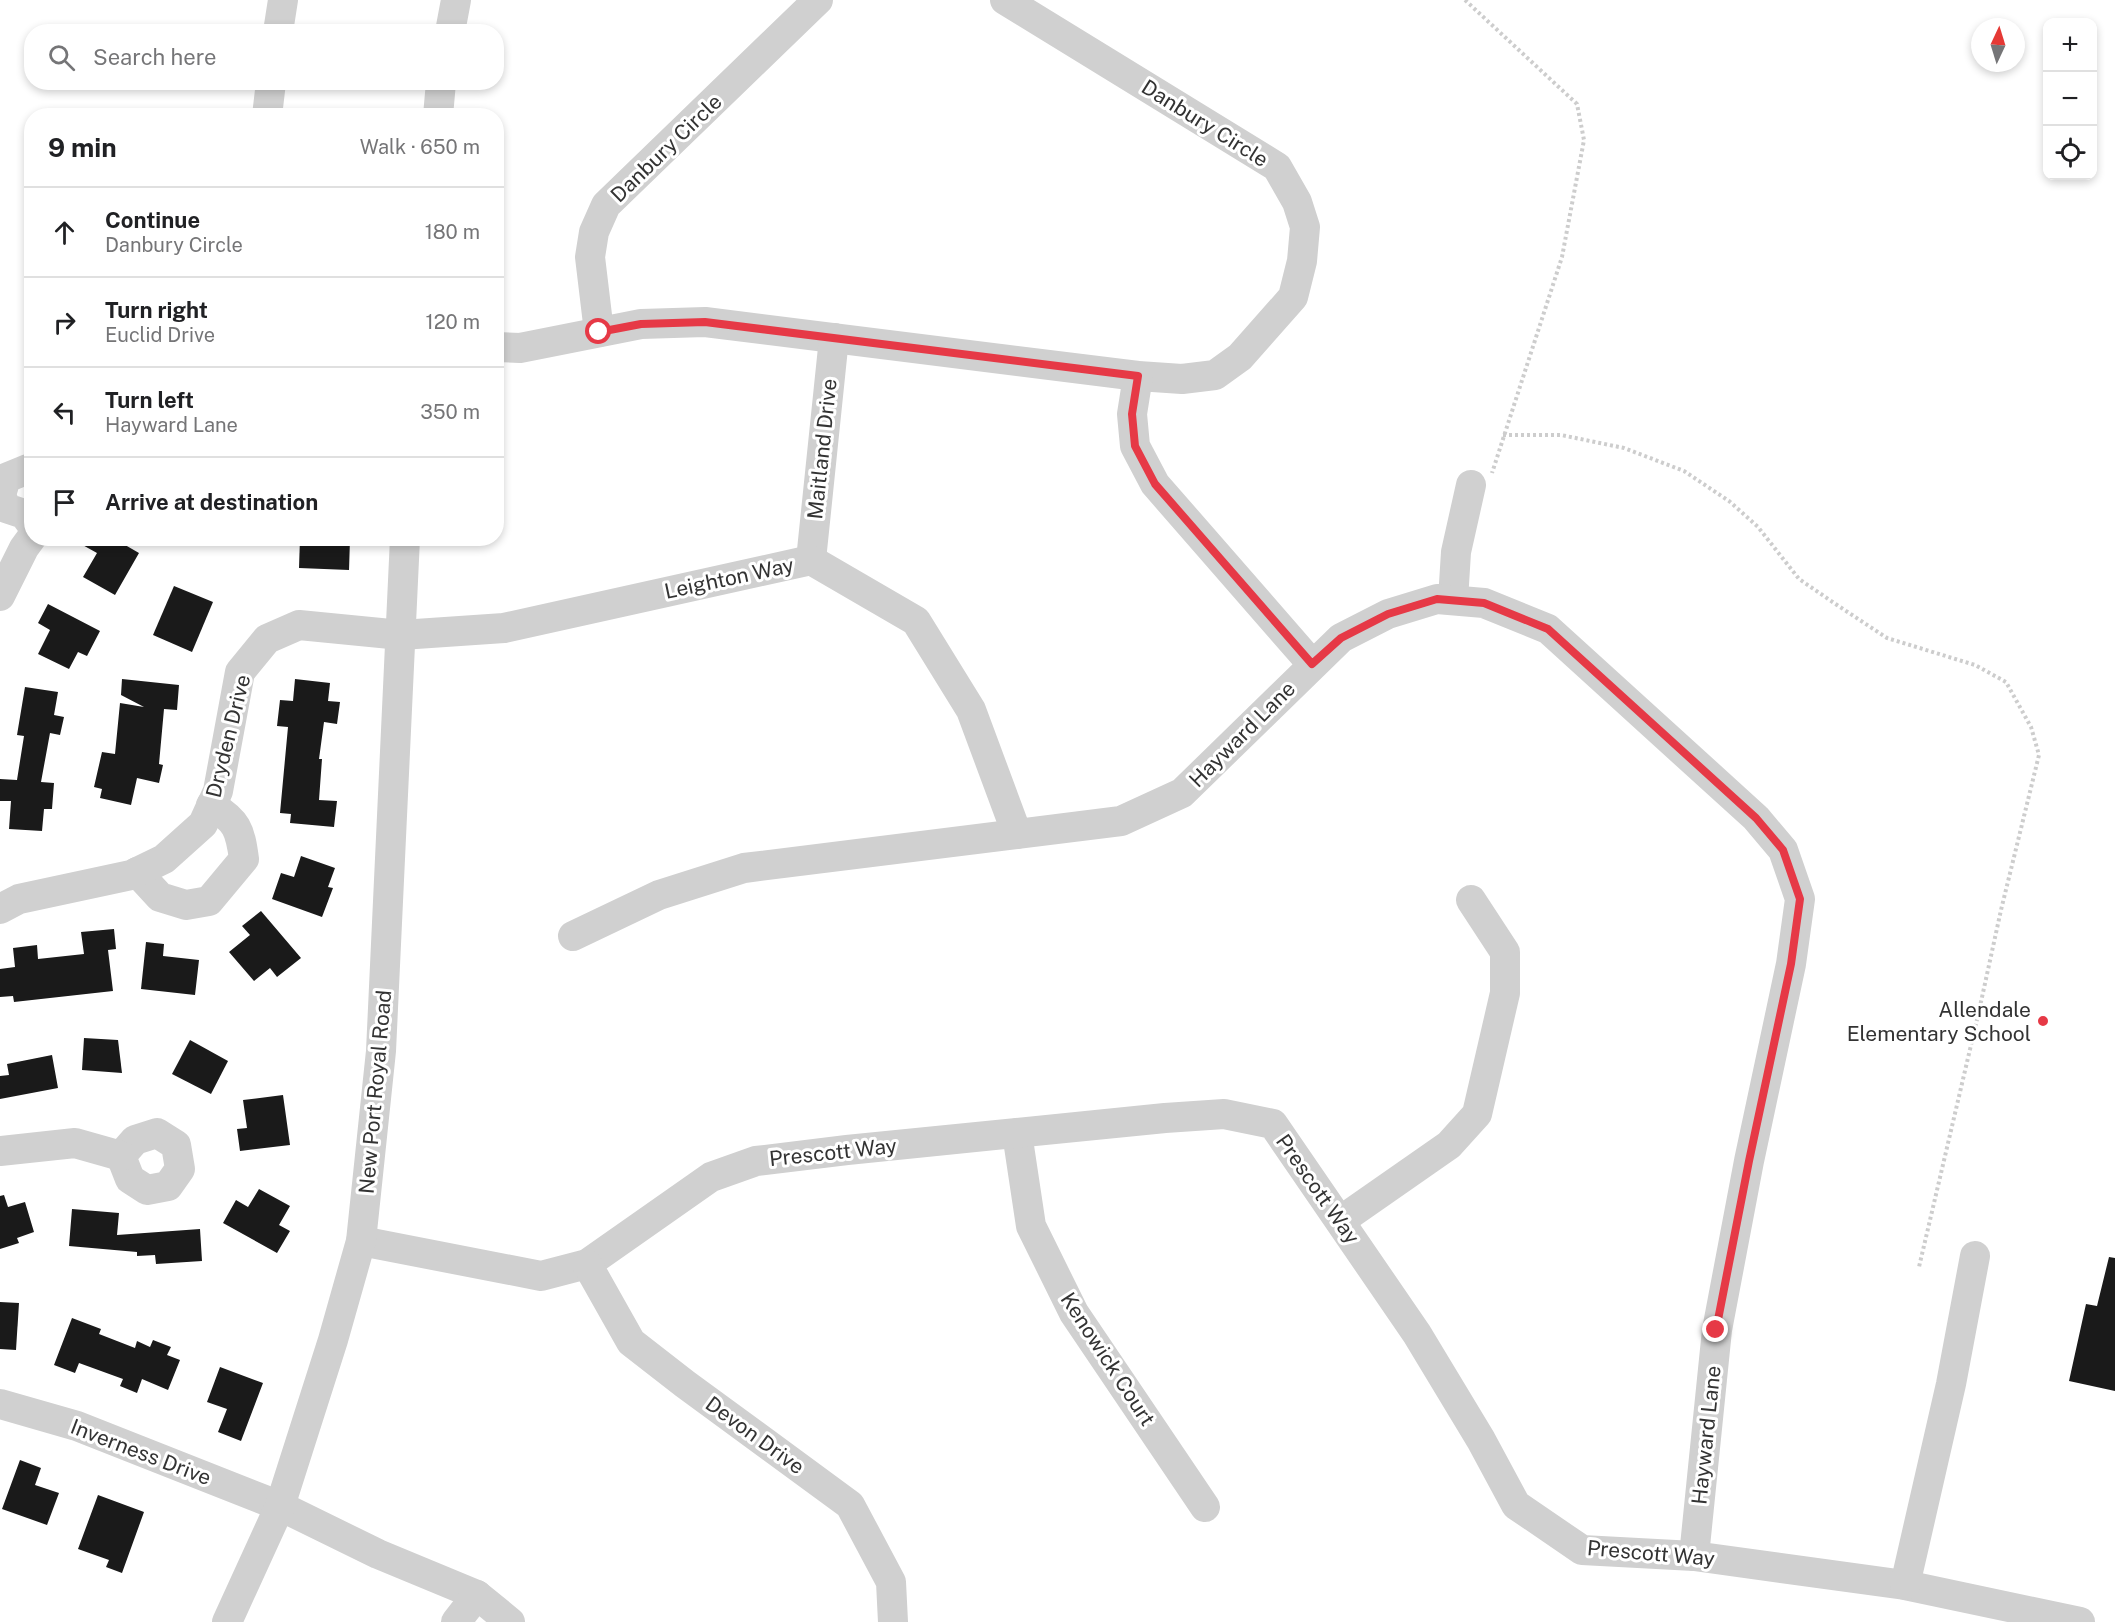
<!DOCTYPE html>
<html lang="en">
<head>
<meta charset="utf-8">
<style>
	body { margin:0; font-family:"Public Sans",sans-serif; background:#f6f6f6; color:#202124 }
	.controls { position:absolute; right:18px; top:18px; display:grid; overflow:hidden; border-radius:12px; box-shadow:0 3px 9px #0003 }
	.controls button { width:54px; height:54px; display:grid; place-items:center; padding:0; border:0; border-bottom:2px solid #e0e0e0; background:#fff; color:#202124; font:30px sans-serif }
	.compass { position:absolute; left:1971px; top:18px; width:54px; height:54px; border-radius:50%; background:#fff; box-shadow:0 3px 9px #0003; rotate:4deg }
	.stop { position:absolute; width:18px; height:18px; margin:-14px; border:4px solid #e63946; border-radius:50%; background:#fff }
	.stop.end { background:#e63946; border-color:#fff; box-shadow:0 2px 6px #0008 }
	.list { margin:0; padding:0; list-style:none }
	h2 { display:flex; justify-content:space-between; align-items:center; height:78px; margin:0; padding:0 24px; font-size:26px }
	h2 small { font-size:20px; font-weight:400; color:#757577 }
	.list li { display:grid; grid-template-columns:39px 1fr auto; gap:18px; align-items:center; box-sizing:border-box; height:90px; padding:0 24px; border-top:2px solid #e0e0e0 }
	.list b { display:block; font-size:22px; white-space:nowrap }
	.list p { margin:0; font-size:20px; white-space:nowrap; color:#757577 }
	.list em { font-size:20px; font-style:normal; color:#757577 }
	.icon { flex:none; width:33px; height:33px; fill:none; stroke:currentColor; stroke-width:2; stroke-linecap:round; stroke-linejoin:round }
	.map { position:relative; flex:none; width:2115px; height:1622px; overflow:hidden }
	.search { position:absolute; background:#fff; box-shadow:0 3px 9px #0003; left:24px; top:24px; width:480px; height:66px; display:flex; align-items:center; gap:15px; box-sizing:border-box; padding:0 21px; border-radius:24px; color:#757577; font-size:22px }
	.panel { position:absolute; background:#fff; box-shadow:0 3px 9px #0003; left:24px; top:108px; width:480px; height:438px; border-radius:24px }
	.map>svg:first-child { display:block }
	.building { fill:#1a1a1a }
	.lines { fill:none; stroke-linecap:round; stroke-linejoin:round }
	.path { stroke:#cdcdcd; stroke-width:4; stroke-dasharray:3 3; stroke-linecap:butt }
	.minor { stroke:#d0d0d0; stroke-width:30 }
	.route { stroke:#e63946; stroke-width:8 }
	.poi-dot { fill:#e63946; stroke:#fff; stroke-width:2 }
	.labels { text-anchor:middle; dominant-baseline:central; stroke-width:6; stroke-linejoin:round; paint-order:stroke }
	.street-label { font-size:21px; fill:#333; stroke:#fff }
	.poi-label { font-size:21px; fill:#333; stroke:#fff; text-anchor:end }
</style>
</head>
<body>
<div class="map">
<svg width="2115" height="1622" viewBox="0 0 2115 1622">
	<rect width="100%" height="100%" fill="#fff"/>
	<g class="building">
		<polygon points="70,538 113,538 139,553 115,595 83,577 97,553"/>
		<polygon points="300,538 350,538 349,570 299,568"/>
		<polygon points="174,586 213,602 192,652 153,635"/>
		<polygon points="48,604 100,631 87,656 78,652 69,669 38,654 50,630 38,623"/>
		<polygon points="122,679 179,685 177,710 164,709 159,764 163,765 159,783 137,778 131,805 100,798 102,789 94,787 102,752 115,754 120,703 144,707 121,695"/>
		<polygon points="295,679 330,683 328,701 340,702 337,724 324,722 319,759 322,759 319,800 337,801 334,827 290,823 291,814 280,813 288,727 277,726 280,700 293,701"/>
		<polygon points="25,687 58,692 54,715 64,717 60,735 50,733 41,782 54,783 52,809 44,809 42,831 9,829 11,801 0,801 0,779 17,780 24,736 17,735"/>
		<polygon points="301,856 335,868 328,887 333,888 322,917 272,899 281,873 294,877"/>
		<polygon points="261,911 301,958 277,977 270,968 254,981 229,952 250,935 242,926"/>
		<polygon points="114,929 116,949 108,950 113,991 14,1002 13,996 0,997 0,969 15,967 13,948 37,945 38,959 84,954 81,932"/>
		<polygon points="146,942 164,944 163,956 199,960 195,995 141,989"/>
		<polygon points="84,1038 118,1040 122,1073 82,1070"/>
		<polygon points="190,1040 228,1061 211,1094 172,1074"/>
		<polygon points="52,1055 58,1088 0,1099 0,1076 9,1075 7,1064"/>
		<polygon points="283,1095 290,1145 240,1151 237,1129 247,1128 243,1100"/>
		<polygon points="259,1189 290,1206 279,1225 290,1231 277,1253 223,1223 236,1200 248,1207"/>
		<polygon points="4,1195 8,1207 25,1202 34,1232 17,1238 19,1243 0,1249 0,1196"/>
		<polygon points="72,1209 119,1213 117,1235 200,1229 202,1261 156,1264 155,1255 137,1256 137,1252 69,1246"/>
		<polygon points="2109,1257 2115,1258 2115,1391 2069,1381 2086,1304 2097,1306"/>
		<polygon points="0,1302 19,1303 16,1350 0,1349"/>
		<polygon points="72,1318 101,1329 99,1334 135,1348 137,1341 150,1347 153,1340 171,1347 167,1355 180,1360 168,1390 142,1379 137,1393 120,1386 123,1379 79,1363 75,1373 54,1365"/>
		<polygon points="220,1367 263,1383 241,1441 218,1432 227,1409 207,1402"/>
		<polygon points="20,1460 41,1468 35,1485 59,1493 47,1525 2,1509"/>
		<polygon points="98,1495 144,1512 122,1573 106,1567 109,1560 78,1549"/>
	</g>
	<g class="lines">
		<g class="path">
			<polyline points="1465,0 1577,104 1584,140 1562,257 1492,473"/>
			<polyline points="1503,435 1561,435 1624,448 1684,471 1729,501 1758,527 1799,579 1837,605 1887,638 1975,665 2006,682 2031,727 2039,755 2001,910 1979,1011 1919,1267"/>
		</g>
		<g class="minor">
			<polyline points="278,32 283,0"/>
			<polyline points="450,32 456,0"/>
			<polyline points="267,116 271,82"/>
			<polyline points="438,116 441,82"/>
			<polyline points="599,332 590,257 594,232 606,205 818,0"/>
			<polyline points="496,347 520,348 641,324 705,322 1138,376 1182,379 1215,375 1240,357 1293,297 1302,261 1305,227 1297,202 1277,167 1005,0"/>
			<polyline points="1138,376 1132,414 1135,446 1155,484 1312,664"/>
			<polyline points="32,470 28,469 6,478 1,495 6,508 24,514 32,525"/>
			<polyline points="811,560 834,338"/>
			<polyline points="0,596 24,548 32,537"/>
			<polyline points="1453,600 1456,552 1471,485"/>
			<path d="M 137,872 L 160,897 L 186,905 L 209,901 L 244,859 C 240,829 237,821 211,805"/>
			<polyline points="0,909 19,899 131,875 164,859 203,824 218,791 240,672 267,639 299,625 401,635 504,628 811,560 916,621 971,710 1017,834"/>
			<polyline points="573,936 659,895 744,868 1121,821 1182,793 1341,638 1388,614 1437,599 1484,603 1548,629 1756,818 1783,850 1800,899 1791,964 1749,1161 1717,1330 1694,1556"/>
			<polygon points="157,1133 176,1145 180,1169 168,1186 147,1190 130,1179 121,1156 135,1140"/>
			<polyline points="1017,1133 1031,1226 1074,1313 1205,1507"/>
			<polyline points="0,1151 75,1143 121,1156"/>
			<polyline points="1340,1221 1449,1145 1477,1114 1505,993 1505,952 1471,900"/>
			<polyline points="361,1241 541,1276 587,1264 711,1177 756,1161 847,1150 1165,1118 1224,1114 1273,1124 1417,1334 1481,1440 1516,1505 1582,1550 1694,1556 1905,1585 2080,1622"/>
			<polyline points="587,1264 631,1342 685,1384 850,1505 891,1582 893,1622"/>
			<polyline points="0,1404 77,1426 280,1506 378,1554 477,1595 510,1622"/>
			<polyline points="1905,1585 1951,1384 1975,1256"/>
			<polyline points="227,1622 280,1506 333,1340 361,1241 381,1051 405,538"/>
			<polyline points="456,1622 477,1595"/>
		</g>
	</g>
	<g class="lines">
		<polyline class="route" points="599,332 641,324 705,322 1138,376 1132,414 1135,446 1155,484 1312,664 1341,638 1388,614 1437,599 1484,603 1548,629 1756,818 1783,850 1800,899 1791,964 1749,1161 1716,1330"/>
	</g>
	<circle class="poi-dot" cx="2043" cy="1021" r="6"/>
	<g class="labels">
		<g class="street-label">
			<text transform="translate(1205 123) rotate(32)">Danbury Circle</text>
			<text transform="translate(666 148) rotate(-44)">Danbury Circle</text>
			<text transform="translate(822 449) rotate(-84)">Maitland Drive</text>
			<text transform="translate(729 578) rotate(-12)">Leighton Way</text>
			<text transform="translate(1242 734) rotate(-45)">Hayward Lane</text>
			<text transform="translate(228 736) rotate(-76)">Dryden Drive</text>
			<text transform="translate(375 1092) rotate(-85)">New Port Royal Road</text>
			<text transform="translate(833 1152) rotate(-6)">Prescott Way</text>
			<text transform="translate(1318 1189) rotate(55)">Prescott Way</text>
			<text transform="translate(1108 1359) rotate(57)">Kenowick Court</text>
			<text transform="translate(755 1435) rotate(36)">Devon Drive</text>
			<text transform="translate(1706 1435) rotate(-84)">Hayward Lane</text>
			<text transform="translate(141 1452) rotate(21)">Inverness Drive</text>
			<text transform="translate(1651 1553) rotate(5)">Prescott Way</text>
		</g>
		<g class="poi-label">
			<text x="2031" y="1009">Allendale<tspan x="2031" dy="24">Elementary School</tspan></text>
		</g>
	</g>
</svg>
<div class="controls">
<button>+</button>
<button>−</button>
<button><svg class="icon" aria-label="locate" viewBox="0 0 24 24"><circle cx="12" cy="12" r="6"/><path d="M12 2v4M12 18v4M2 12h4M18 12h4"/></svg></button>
</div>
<svg class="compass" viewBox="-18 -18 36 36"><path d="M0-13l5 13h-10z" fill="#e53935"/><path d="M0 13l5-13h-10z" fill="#757577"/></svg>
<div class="stop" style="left:599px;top:332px"></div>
<div class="stop end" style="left:1716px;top:1330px"></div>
<div class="search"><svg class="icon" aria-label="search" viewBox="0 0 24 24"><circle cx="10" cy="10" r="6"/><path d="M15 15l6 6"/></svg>Search here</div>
<section class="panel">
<h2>9 min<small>Walk · 650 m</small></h2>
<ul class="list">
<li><svg class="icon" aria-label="ahead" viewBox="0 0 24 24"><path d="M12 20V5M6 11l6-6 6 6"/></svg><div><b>Continue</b><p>Danbury Circle</p></div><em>180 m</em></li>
<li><svg class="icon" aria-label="right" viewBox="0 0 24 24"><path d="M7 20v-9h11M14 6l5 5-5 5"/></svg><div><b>Turn right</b><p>Euclid Drive</p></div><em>120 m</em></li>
<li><svg class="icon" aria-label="left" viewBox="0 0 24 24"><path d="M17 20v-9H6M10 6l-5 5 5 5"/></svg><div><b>Turn left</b><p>Hayward Lane</p></div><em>350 m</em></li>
<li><svg class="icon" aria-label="arrive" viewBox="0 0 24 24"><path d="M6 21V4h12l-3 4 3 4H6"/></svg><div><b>Arrive at destination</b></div></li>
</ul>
</section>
</div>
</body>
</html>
